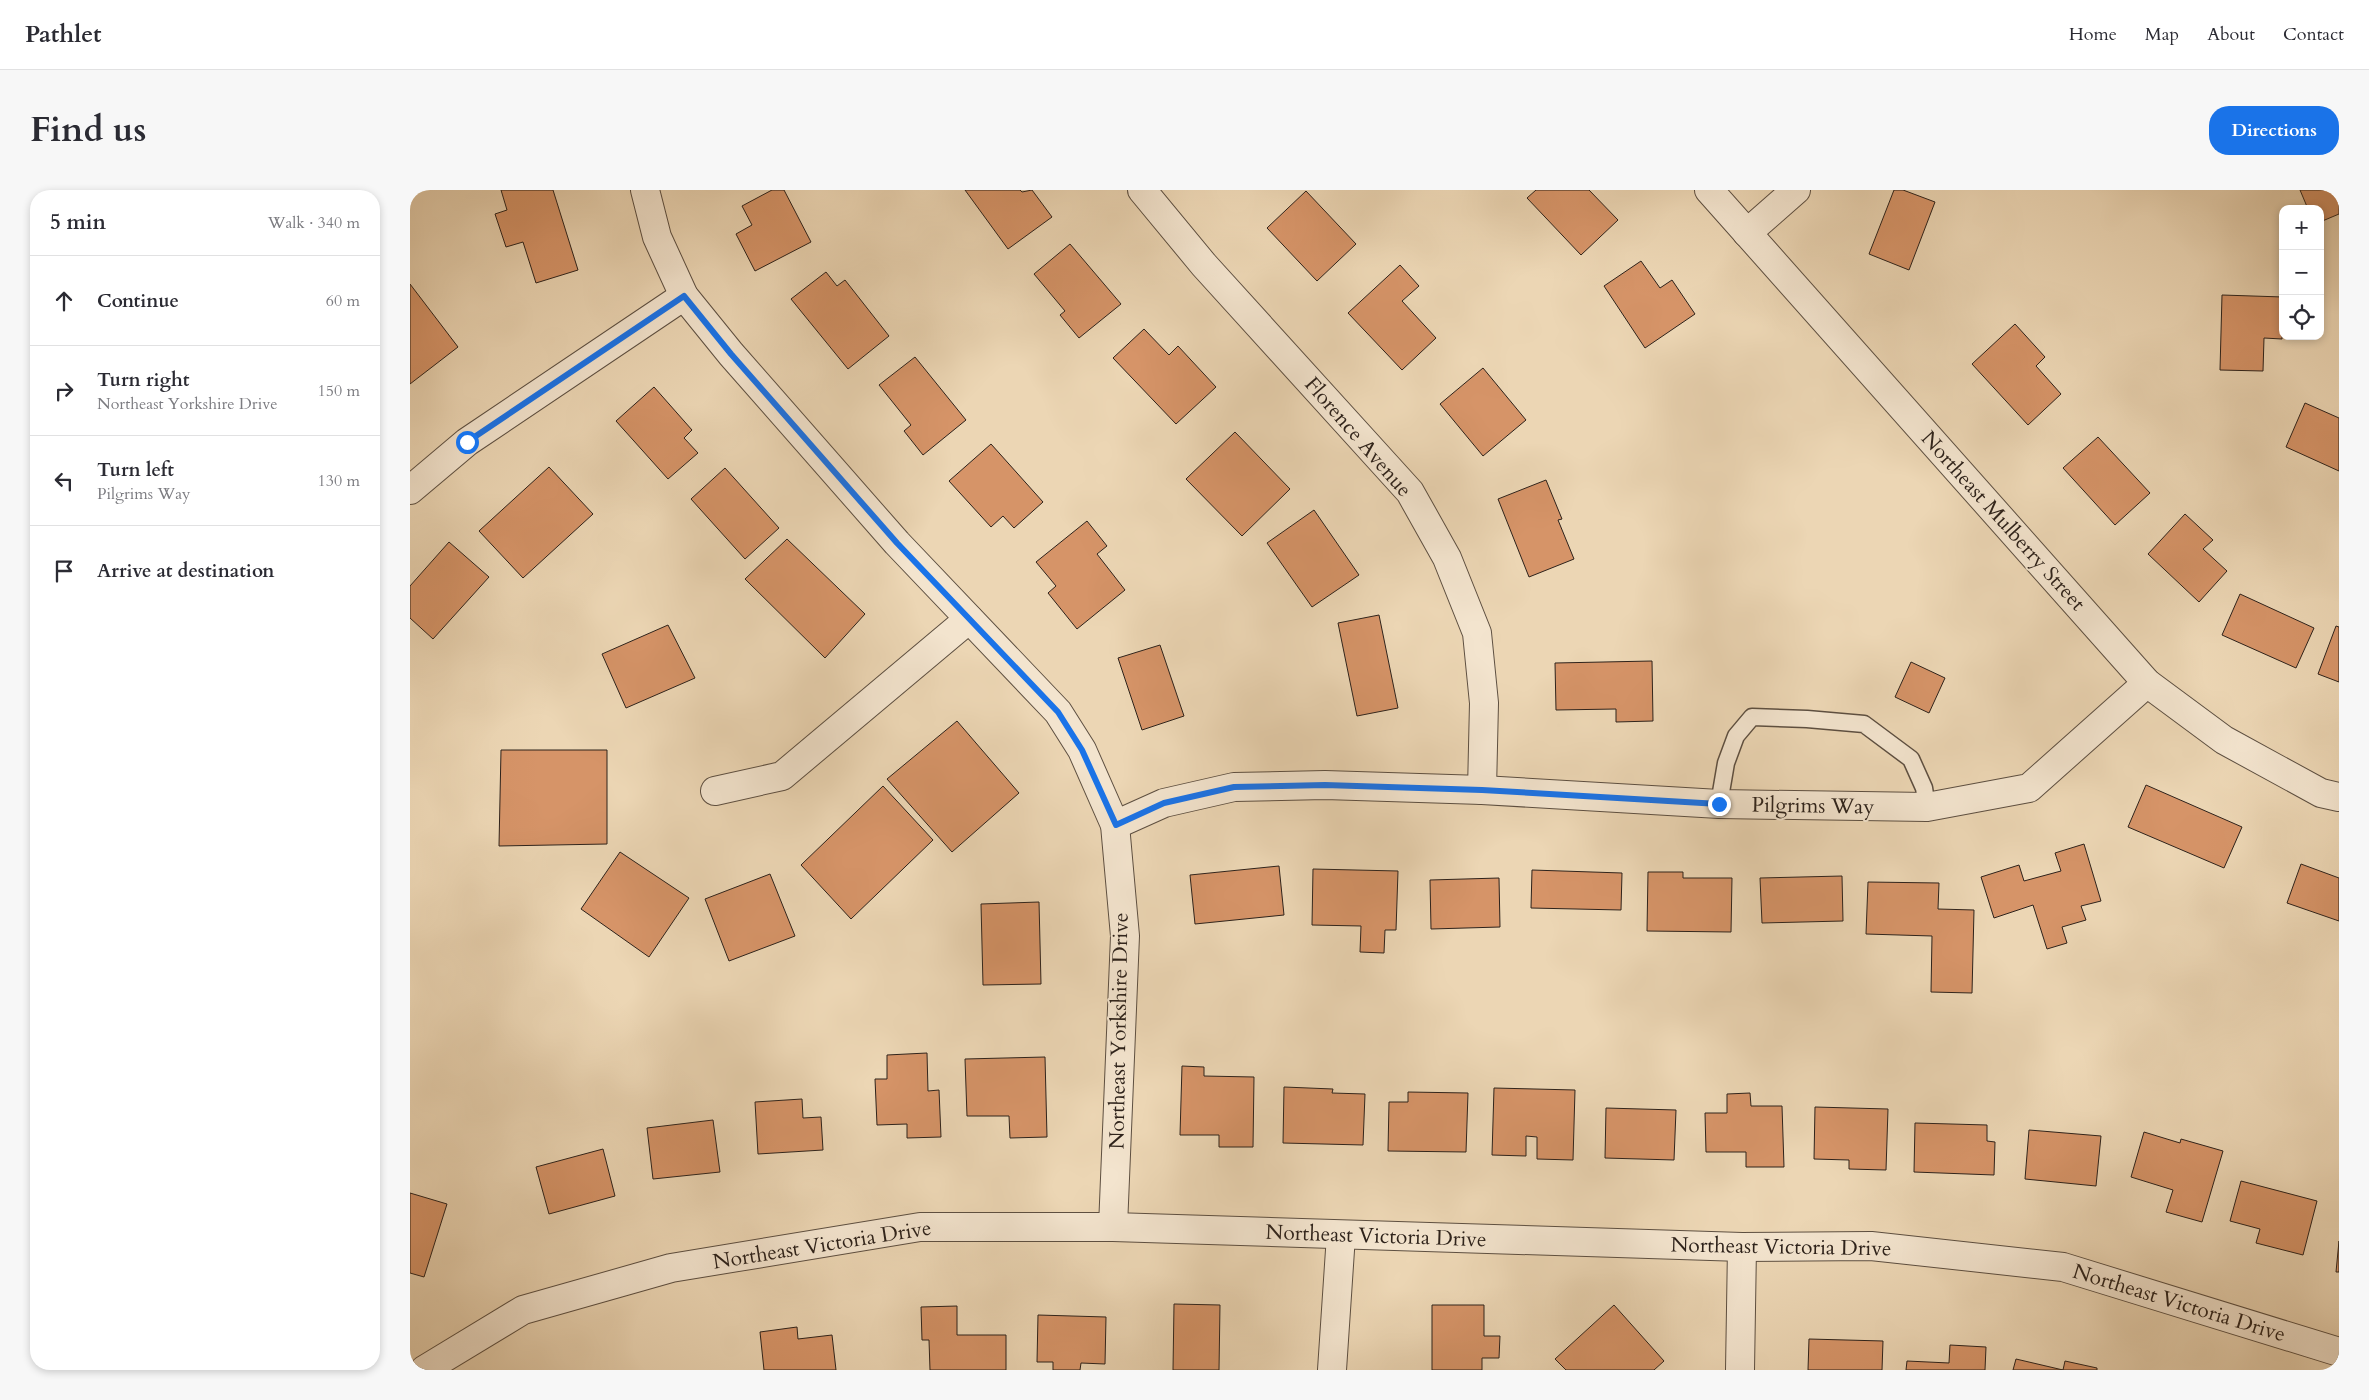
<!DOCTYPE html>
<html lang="en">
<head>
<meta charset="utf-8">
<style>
	body { margin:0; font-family:Cardo,serif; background:#f7f7f7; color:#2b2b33 }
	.controls { position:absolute; right:15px; top:15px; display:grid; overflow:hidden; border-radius:10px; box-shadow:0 2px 8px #0003 }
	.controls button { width:45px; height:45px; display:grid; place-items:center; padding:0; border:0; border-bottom:1px solid #e1e1e2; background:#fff; color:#2b2b33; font:25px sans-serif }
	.stop { position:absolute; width:15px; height:15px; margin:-11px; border:4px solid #1a73e8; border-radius:50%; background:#fff }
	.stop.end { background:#1a73e8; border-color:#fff; box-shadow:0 1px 5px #0008 }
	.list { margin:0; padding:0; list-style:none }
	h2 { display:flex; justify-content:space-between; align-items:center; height:65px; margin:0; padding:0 20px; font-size:21px }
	h2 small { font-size:16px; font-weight:400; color:#7c7c81 }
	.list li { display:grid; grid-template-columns:32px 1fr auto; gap:15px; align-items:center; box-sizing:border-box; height:90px; padding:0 20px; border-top:1px solid #e1e1e2 }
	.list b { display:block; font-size:19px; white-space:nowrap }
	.list p { margin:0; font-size:16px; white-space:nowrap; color:#7c7c81 }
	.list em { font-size:16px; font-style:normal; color:#7c7c81 }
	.icon { flex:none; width:28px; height:28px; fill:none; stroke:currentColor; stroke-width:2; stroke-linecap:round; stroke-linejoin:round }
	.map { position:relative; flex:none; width:1929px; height:1180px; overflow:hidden; border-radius:20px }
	header { display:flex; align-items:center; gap:30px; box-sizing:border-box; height:70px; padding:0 25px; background:#fff; border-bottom:1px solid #e1e1e2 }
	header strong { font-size:24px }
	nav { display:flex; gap:28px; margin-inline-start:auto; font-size:18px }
	.intro { display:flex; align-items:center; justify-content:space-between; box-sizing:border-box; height:120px; padding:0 30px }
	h1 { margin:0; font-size:35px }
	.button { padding:12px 22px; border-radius:20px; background:#1a73e8; color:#fff; font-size:18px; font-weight:700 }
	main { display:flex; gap:30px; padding:0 30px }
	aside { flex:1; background:#fff; border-radius:20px; box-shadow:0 2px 8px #0003 }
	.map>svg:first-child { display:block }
	.building { fill:#d69468; stroke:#2d221b }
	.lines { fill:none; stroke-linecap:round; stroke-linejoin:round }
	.service-casing { stroke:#5d4f41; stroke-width:19 }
	.minor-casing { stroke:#5d4f41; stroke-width:30 }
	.tertiary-casing { stroke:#5d4f41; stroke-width:30 }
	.service { stroke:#f3e4ce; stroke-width:16 }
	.minor { stroke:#f3e4ce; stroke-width:28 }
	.tertiary { stroke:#f3e4ce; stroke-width:28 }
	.route { stroke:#1a73e8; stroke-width:6 }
	.labels { text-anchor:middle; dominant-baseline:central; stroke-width:4; stroke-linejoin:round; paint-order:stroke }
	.street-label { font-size:21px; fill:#2d221b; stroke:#f3e4ce }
</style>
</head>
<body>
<header>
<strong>Pathlet</strong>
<nav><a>Home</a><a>Map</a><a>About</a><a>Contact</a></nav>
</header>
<div class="intro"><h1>Find us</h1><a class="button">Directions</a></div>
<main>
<aside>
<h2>5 min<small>Walk · 340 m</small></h2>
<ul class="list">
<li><svg class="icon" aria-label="ahead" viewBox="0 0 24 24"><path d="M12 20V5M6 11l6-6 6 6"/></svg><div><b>Continue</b></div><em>60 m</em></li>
<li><svg class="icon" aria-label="right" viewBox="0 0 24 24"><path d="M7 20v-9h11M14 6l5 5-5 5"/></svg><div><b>Turn right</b><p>Northeast Yorkshire Drive</p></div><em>150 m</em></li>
<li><svg class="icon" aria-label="left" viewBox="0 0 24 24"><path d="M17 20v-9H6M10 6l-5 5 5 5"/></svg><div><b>Turn left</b><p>Pilgrims Way</p></div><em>130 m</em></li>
<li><svg class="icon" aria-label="arrive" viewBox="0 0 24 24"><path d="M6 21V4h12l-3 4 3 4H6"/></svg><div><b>Arrive at destination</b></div></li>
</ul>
</aside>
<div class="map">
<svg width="1929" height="1180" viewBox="0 0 1929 1180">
	<rect width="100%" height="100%" fill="#ecd6b4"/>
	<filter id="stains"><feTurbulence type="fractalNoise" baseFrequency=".004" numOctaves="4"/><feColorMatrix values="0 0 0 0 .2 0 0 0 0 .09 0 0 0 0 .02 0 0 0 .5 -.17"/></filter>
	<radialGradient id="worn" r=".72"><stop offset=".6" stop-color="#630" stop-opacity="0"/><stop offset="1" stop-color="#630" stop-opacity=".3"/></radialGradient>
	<g class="building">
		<polygon points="91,0 143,0 168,80 126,93 113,52 96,57 85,24 97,20"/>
		<polygon points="362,0 374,0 401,52 345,81 326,44 342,35 332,16"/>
		<polygon points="555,0 610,0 612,2 622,0 642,27 598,59"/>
		<polygon points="1126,0 1179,0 1208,30 1171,65 1117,8"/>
		<polygon points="1484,0 1493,0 1525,12 1499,80 1459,64"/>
		<polygon points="1890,0 1929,0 1929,24 1910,32 1910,19 1898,19"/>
		<polygon points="896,1 946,54 907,91 857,38"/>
		<polygon points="660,54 711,114 669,148 650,125 655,121 624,84"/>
		<polygon points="1231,71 1250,98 1262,90 1285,124 1235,158 1194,96"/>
		<polygon points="990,75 1009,96 992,111 1026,148 992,180 938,123"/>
		<polygon points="416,82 427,96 435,90 479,146 438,179 381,109"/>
		<polygon points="0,94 48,157 0,194"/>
		<polygon points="1812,105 1873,107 1872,149 1854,148 1853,181 1810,180"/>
		<polygon points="1605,134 1635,167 1626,176 1651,204 1618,235 1562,174"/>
		<polygon points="734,139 759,165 768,156 806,197 766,234 703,168"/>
		<polygon points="505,167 556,230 513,265 494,241 501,235 469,195"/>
		<polygon points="1073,178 1116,230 1073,266 1030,214"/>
		<polygon points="244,197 282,240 274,248 288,263 258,289 206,231"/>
		<polygon points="1895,213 1929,228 1929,281 1876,257"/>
		<polygon points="825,242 880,299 832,346 776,289"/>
		<polygon points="1688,247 1740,303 1705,335 1653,278"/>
		<polygon points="581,254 633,312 604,338 593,326 581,337 539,291"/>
		<polygon points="139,277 183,324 113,388 69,341"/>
		<polygon points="315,278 369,338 335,369 281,309"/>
		<polygon points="1136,290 1152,329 1148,330 1164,369 1119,387 1088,309"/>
		<polygon points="904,320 949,385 902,417 857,353"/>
		<polygon points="1775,324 1803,350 1793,359 1817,381 1789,412 1738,364"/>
		<polygon points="677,331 697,356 687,364 715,400 667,439 638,403 646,396 626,372"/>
		<polygon points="377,349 455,424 415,468 335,389"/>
		<polygon points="39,352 79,387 23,449 0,428 0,396"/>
		<polygon points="1830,404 1904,438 1886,478 1812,445"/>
		<polygon points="969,425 988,518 947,526 928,433"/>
		<polygon points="258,435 285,488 216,518 192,464"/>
		<polygon points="1926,436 1929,437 1929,492 1908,484"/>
		<polygon points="750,455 774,526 732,540 708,468"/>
		<polygon points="1242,471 1243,531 1206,532 1206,519 1146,520 1145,473"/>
		<polygon points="1501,472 1535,488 1519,523 1485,507"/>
		<polygon points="547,531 609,603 542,662 477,589"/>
		<polygon points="91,560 197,560 197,654 89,656"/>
		<polygon points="1736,595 1832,637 1814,678 1718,637"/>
		<polygon points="473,596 523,650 441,729 391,675"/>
		<polygon points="1674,654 1691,711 1671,716 1676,730 1652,737 1657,753 1637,759 1623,715 1584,728 1571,687 1609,675 1614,691 1651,681 1645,663"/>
		<polygon points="210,662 279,708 239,767 171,719"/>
		<polygon points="1891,674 1929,688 1929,731 1877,713"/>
		<polygon points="869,676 874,725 785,734 780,685"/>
		<polygon points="903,679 988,681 986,740 975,740 974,763 950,762 951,736 902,735"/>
		<polygon points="1122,680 1212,683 1211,720 1121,718"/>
		<polygon points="1238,682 1273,682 1273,688 1322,688 1321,742 1237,741"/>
		<polygon points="360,684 385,746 319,771 295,709"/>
		<polygon points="1432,686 1433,731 1352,733 1350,688"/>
		<polygon points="1089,688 1090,737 1021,739 1020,690"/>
		<polygon points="1458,692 1529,693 1528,719 1564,720 1562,803 1521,802 1522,746 1456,744"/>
		<polygon points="629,712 631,794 573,795 571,714"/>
		<polygon points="517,863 518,901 529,900 531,947 497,948 497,934 467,935 465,889 477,889 477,865"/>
		<polygon points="635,867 637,947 600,948 599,926 557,926 555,869"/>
		<polygon points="772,876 794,877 794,886 844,887 843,957 809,957 809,945 770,945"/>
		<polygon points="874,897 923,899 922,903 955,904 953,955 873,953"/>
		<polygon points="1084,898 1165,900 1163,970 1127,969 1127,947 1116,946 1116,966 1082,965"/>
		<polygon points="998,902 1058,903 1056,962 978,961 979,912 998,912"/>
		<polygon points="1340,903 1341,916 1372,916 1374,977 1336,977 1336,962 1296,962 1295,923 1317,923 1317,904"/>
		<polygon points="392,909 393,928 411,927 413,960 348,964 345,912"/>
		<polygon points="1405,917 1478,919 1476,980 1439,979 1439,970 1404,969"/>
		<polygon points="1196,918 1266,920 1264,970 1195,968"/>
		<polygon points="303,930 310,982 243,989 237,938"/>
		<polygon points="1505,933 1577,935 1577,951 1585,952 1584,985 1504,982"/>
		<polygon points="1619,940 1691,946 1686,996 1615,989"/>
		<polygon points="1734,942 1770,953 1771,949 1813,961 1792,1032 1756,1022 1763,1000 1721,987"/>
		<polygon points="193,959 205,1006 139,1024 126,977"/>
		<polygon points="1831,991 1907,1011 1893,1065 1846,1053 1850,1039 1820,1031"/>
		<polygon points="0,1003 37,1014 14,1087 0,1083"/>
		<polygon points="1929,1051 1929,1082 1926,1082"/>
		<polygon points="764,1114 810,1115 809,1180 763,1180"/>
		<polygon points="1022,1115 1074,1115 1074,1146 1090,1146 1089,1168 1072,1168 1072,1180 1022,1180"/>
		<polygon points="1204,1115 1254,1171 1244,1180 1156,1180 1145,1169"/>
		<polygon points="547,1116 547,1145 596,1145 596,1180 520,1180 519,1150 512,1150 511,1117"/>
		<polygon points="628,1125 696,1127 695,1174 671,1173 670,1180 643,1180 643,1172 627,1172"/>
		<polygon points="387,1137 388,1149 422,1145 426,1180 354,1180 350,1142"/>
		<polygon points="1399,1149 1473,1151 1472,1180 1398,1180"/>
		<polygon points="1540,1155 1576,1157 1575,1180 1496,1180 1497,1171 1539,1173"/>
		<polygon points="1606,1169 1653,1180 1655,1171 1687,1178 1687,1180 1603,1180"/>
	</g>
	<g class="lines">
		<g class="service-casing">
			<polyline id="service" points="1309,614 1316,573 1326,546 1342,527 1397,529 1454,534 1501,569 1514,598 1517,617"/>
		</g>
		<g class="minor-casing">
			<g id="minor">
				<polyline points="235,0 247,47 274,106 321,164 487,353 648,522 672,560 705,635 715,746 703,1037"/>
				<polyline points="732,0 794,75 1000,302 1037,368 1067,443 1074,513 1072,600"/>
				<polyline points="1337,43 1386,0"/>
				<polyline points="0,300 57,252 274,106"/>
				<polyline points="305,601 372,586 559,429"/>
				<polyline points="705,635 754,613 824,597 915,595 1072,600 1309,614 1517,617 1619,598 1737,493"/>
				<polyline points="14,1180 113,1120 261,1078 510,1037 703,1037 1332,1057 1461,1056 1653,1077 1929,1162"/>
				<polyline points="922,1180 931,1045"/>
				<polyline points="1330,1180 1332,1057"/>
			</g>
		</g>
		<g class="tertiary-casing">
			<polyline id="tertiary" points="1299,0 1737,493 1814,550 1911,603 1929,607"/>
		</g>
		<use href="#service" class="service"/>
		<use href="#minor" class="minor"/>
		<use href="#tertiary" class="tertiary"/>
	</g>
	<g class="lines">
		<polyline class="route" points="57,252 274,106 321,164 487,353 648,522 672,560 706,635 754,613 824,597 915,595 1072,600 1309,614"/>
	</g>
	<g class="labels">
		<g class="street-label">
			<text transform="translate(948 247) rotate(49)">Florence Avenue</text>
			<text transform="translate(1593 331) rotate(48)">Northeast Mulberry Street</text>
			<text transform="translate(1403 616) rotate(1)">Pilgrims Way</text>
			<text transform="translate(709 841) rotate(-89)">Northeast Yorkshire Drive</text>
			<text transform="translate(966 1046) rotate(2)">Northeast Victoria Drive</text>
			<text transform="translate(412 1055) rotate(-9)">Northeast Victoria Drive</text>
			<text transform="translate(1371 1057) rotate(1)">Northeast Victoria Drive</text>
			<text transform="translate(1769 1113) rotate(17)">Northeast Victoria Drive</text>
		</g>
	</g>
	<rect width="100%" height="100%" filter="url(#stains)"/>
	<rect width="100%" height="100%" fill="url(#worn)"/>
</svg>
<div class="controls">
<button>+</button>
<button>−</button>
<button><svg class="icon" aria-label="locate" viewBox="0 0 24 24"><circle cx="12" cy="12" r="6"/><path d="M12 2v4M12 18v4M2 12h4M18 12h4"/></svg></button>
</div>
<div class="stop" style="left:57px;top:252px"></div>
<div class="stop end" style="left:1309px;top:614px"></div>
</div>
</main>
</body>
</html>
